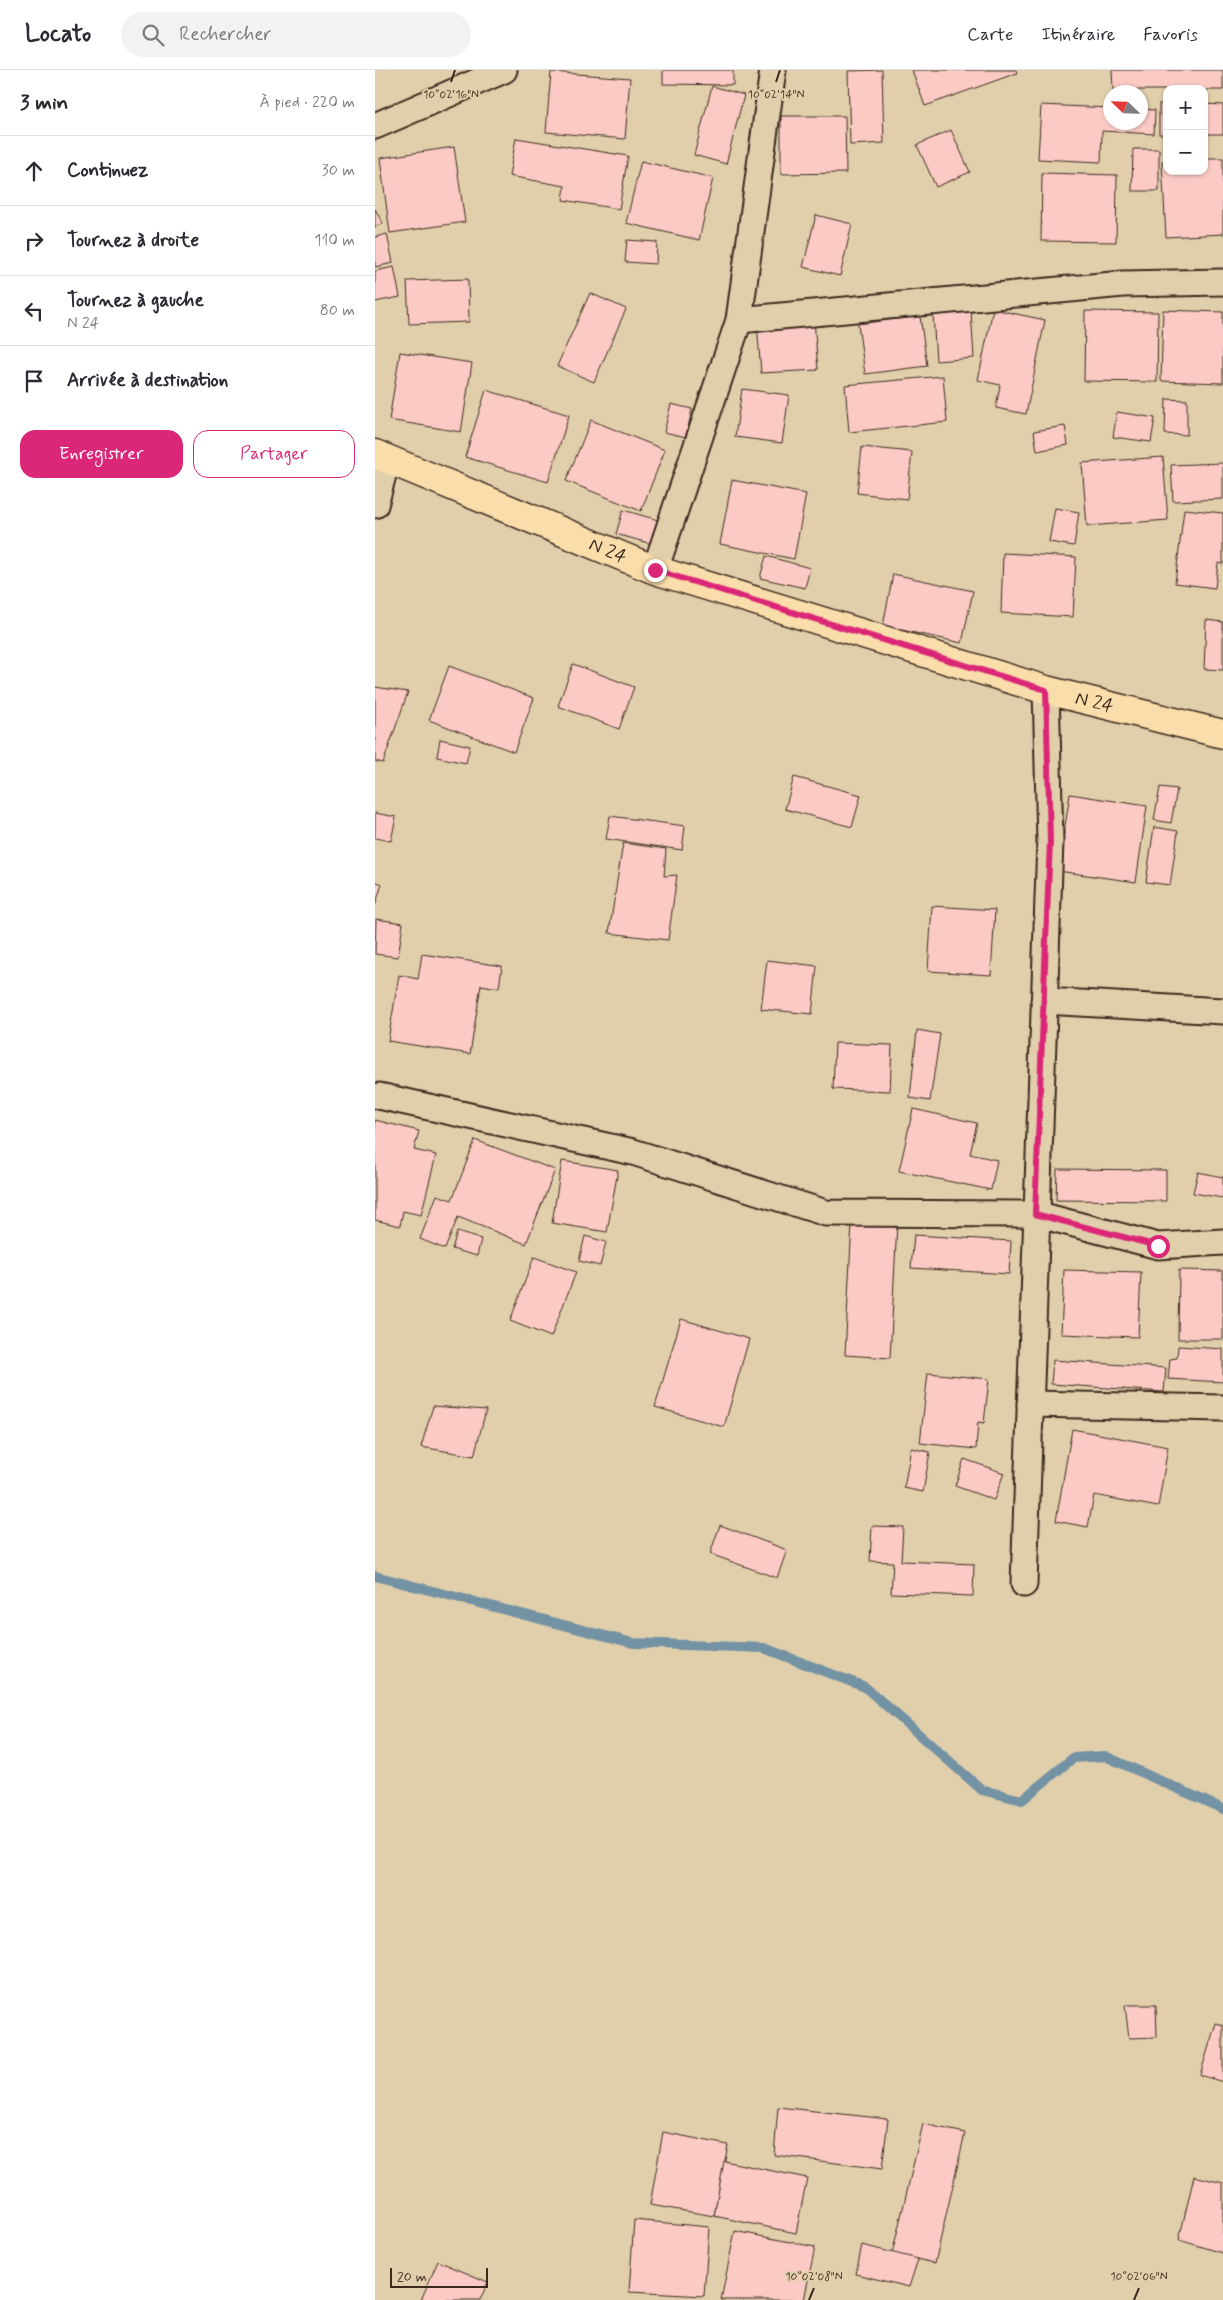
<!DOCTYPE html>
<html lang="fr">
<head>
<meta charset="utf-8">
<style>
	body { margin:0; font-family:Mynerve,sans-serif; background:#f2f2f3; color:#2b2b33 }
	.controls { position:absolute; right:15px; top:15px; display:grid; overflow:hidden; border-radius:10px; box-shadow:0 1px 4px #0004 }
	.controls button { width:45px; height:45px; display:grid; place-items:center; padding:0; border:0; border-bottom:1px solid #e1e1e2; background:#fff; color:#2b2b33; font:25px sans-serif }
	.compass { position:absolute; left:728px; top:15px; width:45px; height:45px; border-radius:50%; background:#fff; box-shadow:0 1px 4px #0004; rotate:293deg }
	.scale { position:absolute; left:15px; bottom:12px; width:98px; box-sizing:border-box; padding-left:5px; border:2px solid #3b2a1e; border-top:0; font-size:14px; line-height:18px; white-space:nowrap; color:#3b2a1e; -webkit-text-stroke:4px #e1cfac; paint-order:stroke }
	.stop { position:absolute; width:15px; height:15px; margin:-11px; border:4px solid #db2777; border-radius:50%; background:#fff }
	.stop.end { background:#db2777; border-color:#fff; box-shadow:0 1px 5px #0008 }
	.list { margin:0; padding:0; list-style:none }
	h2 { display:flex; justify-content:space-between; align-items:center; height:65px; margin:0; padding:0 20px; font-size:21px }
	h2 small { font-size:16px; font-weight:400; color:#7c7c81 }
	.list li { display:grid; grid-template-columns:32px 1fr auto; gap:15px; align-items:center; box-sizing:border-box; height:70px; padding:0 20px; border-top:1px solid #e1e1e2 }
	.list b { display:block; font-size:19px; white-space:nowrap }
	.list p { margin:0; font-size:16px; white-space:nowrap; color:#7c7c81 }
	.list em { font-size:16px; font-style:normal; color:#7c7c81 }
	.actions { display:flex; gap:10px; padding:15px 20px }
	.actions a { flex:1; padding:11px 0; border:1px solid #db2777; border-radius:15px; text-align:center; font-size:18px; color:#db2777 }
	.actions .main { background:#db2777; color:#fff }
	.icon { flex:none; width:28px; height:28px; fill:none; stroke:currentColor; stroke-width:2; stroke-linecap:round; stroke-linejoin:round }
	.map { position:relative; flex:none; width:848px; height:2230px; overflow:hidden }
	header { display:flex; align-items:center; gap:30px; box-sizing:border-box; height:70px; padding:0 25px; background:#fff; border-bottom:1px solid #e1e1e2 }
	header strong { font-size:24px }
	nav { display:flex; gap:28px; margin-inline-start:auto; font-size:18px }
	.search { width:350px; height:45px; background:#f2f2f3; display:flex; align-items:center; gap:12px; box-sizing:border-box; padding:0 18px; border-radius:28px; color:#7c7c81; font-size:19px }
	main { display:flex }
	aside { flex:1; background:#fff }
	.map>svg:first-child { display:block }
	.lines { fill:none; stroke-linecap:round; stroke-linejoin:round }
	.stream { stroke:#7392a3; stroke-width:10 }
	.building { fill:#fbcac5; stroke:#3b2a1e }
	.street-casing { stroke:#3b2a1e; stroke-width:29 }
	.primary-casing { stroke:#3b2a1e; stroke-width:31 }
	.street { stroke:#e1cfac; stroke-width:25 }
	.primary { stroke:#f9ddab; stroke-width:28 }
	.route { stroke:#db2777; stroke-width:6 }
	.ticks { fill:none; stroke:#3b2a1e; stroke-width:2 }
	.labels { text-anchor:middle; dominant-baseline:central; stroke-width:4; stroke-linejoin:round; paint-order:stroke }
	.street-label { font-size:19px; fill:#3b2a1e; stroke:#e1cfac }
	.ticks-label { font-size:12px; text-anchor:middle; fill:#3b2a1e; stroke:#e1cfac; stroke-width:4; stroke-linejoin:round; paint-order:stroke }
</style>
</head>
<body>
<header>
<strong>Locato</strong>
<div class="search"><svg class="icon" aria-label="search" viewBox="0 0 24 24"><circle cx="10" cy="10" r="6"/><path d="M15 15l6 6"/></svg>Rechercher</div>
<nav><a>Carte</a><a>Itinéraire</a><a>Favoris</a></nav>
</header>
<main>
<aside>
<h2>3 min<small>À pied · 220 m</small></h2>
<ul class="list">
<li><svg class="icon" aria-label="ahead" viewBox="0 0 24 24"><path d="M12 20V5M6 11l6-6 6 6"/></svg><div><b>Continuez</b></div><em>30 m</em></li>
<li><svg class="icon" aria-label="right" viewBox="0 0 24 24"><path d="M7 20v-9h11M14 6l5 5-5 5"/></svg><div><b>Tournez à droite</b></div><em>110 m</em></li>
<li><svg class="icon" aria-label="left" viewBox="0 0 24 24"><path d="M17 20v-9H6M10 6l-5 5 5 5"/></svg><div><b>Tournez à gauche</b><p>N 24</p></div><em>80 m</em></li>
<li><svg class="icon" aria-label="arrive" viewBox="0 0 24 24"><path d="M6 21V4h12l-3 4 3 4H6"/></svg><div><b>Arrivée à destination</b></div></li>
</ul>
<div class="actions"><a class="main">Enregistrer</a><a>Partager</a></div>
</aside>
<div class="map">
<svg width="848" height="2230" viewBox="0 0 848 2230">
	<rect width="100%" height="100%" fill="#e1cfac"/>
	<filter id="ink" filterUnits="userSpaceOnUse"><feTurbulence type="fractalNoise" baseFrequency=".02" numOctaves="2"/><feDisplacementMap in="SourceGraphic" scale="10" xChannelSelector="R" yChannelSelector="G"/><feConvolveMatrix kernelMatrix="1 2 1 2 8 2 1 2 1" color-interpolation-filters="sRGB"/></filter>
	<g filter="url(#ink)">
		<g class="lines">
			<polyline class="stream" points="0,1506 258,1573 389,1578 490,1617 607,1720 647,1730 698,1688 730,1686 848,1739"/>
		</g>
		<g class="building">
			<polygon points="288,0 358,0 358,15 288,14"/>
			<polygon points="507,0 509,73 475,75 473,1"/>
			<polygon points="537,0 641,0 642,3 550,36"/>
			<polygon points="737,0 848,0 848,20 738,20"/>
			<polygon points="176,2 255,8 250,69 171,62"/>
			<polygon points="337,16 369,25 351,94 319,85"/>
			<rect x="784" y="34" width="8" height="30"/>
			<polygon points="829,34 848,35 848,64 829,64"/>
			<polygon points="666,35 736,38 736,52 766,52 766,39 780,40 779,64 727,61 726,92 663,89"/>
			<polygon points="406,46 470,46 471,103 406,104"/>
			<polygon points="576,60 595,102 561,117 542,75"/>
			<polygon points="141,68 253,86 244,139 188,130 190,116 134,106"/>
			<polygon points="79,77 90,152 15,163 5,88"/>
			<polygon points="758,79 784,79 784,121 757,121"/>
			<polygon points="829,88 848,88 848,164 791,167 787,91 792,90 792,101 829,101"/>
			<polygon points="266,91 338,108 324,170 251,153"/>
			<polygon points="667,103 742,105 741,172 666,171"/>
			<polygon points="0,139 8,153 0,157"/>
			<polygon points="441,145 477,154 465,206 428,197"/>
			<polygon points="12,164 18,193 0,197 0,167"/>
			<polygon points="252,170 282,172 281,194 250,192"/>
			<polygon points="19,197 25,227 0,232 0,201"/>
			<polygon points="93,209 94,252 34,254 32,211"/>
			<polygon points="215,223 251,239 219,312 182,296"/>
			<polygon points="618,239 670,250 651,344 621,338 625,315 603,310"/>
			<polygon points="788,240 848,242 848,313 786,311"/>
			<polygon points="596,241 599,288 561,291 558,244"/>
			<polygon points="710,241 783,242 782,312 709,311"/>
			<polygon points="545,246 552,296 490,304 483,254"/>
			<polygon points="439,250 443,300 386,303 382,254"/>
			<polygon points="25,282 97,293 86,362 14,350"/>
			<polygon points="568,306 572,352 474,362 470,315"/>
			<polygon points="367,319 414,325 407,373 360,367"/>
			<polygon points="111,320 194,345 173,412 90,387"/>
			<polygon points="791,329 812,330 812,365 790,364"/>
			<polygon points="296,334 317,339 311,367 289,362"/>
			<polygon points="742,342 780,348 776,372 738,367"/>
			<polygon points="216,350 290,380 266,441 191,411"/>
			<polygon points="690,356 693,375 662,381 659,361"/>
			<polygon points="487,377 537,382 532,429 482,423"/>
			<polygon points="788,387 793,450 712,456 707,393"/>
			<polygon points="848,393 848,429 798,431 796,395"/>
			<polygon points="357,410 431,424 419,489 345,474"/>
			<polygon points="680,438 704,442 699,476 674,472"/>
			<polygon points="809,439 848,443 848,494 843,493 840,518 800,513"/>
			<polygon points="248,440 283,450 277,474 241,464"/>
			<polygon points="628,483 701,487 698,547 626,543"/>
			<polygon points="391,486 435,498 430,518 385,508"/>
			<polygon points="518,504 598,521 587,573 508,556"/>
			<polygon points="831,550 848,552 848,600 829,599"/>
			<polygon points="198,594 259,617 244,659 183,636"/>
			<polygon points="74,596 159,628 139,682 54,650"/>
			<polygon points="0,617 33,622 8,693 0,691"/>
			<polygon points="65,669 95,676 91,693 62,687"/>
			<polygon points="419,707 486,725 477,757 410,739"/>
			<polygon points="785,717 802,719 796,753 779,750"/>
			<polygon points="695,724 772,736 761,812 683,801"/>
			<polygon points="0,743 21,747 16,771 0,768"/>
			<polygon points="235,746 310,756 307,780 231,769"/>
			<polygon points="779,757 803,761 795,815 771,812"/>
			<polygon points="248,773 291,779 289,806 302,805 293,870 234,863"/>
			<polygon points="0,811 7,814 0,836"/>
			<polygon points="557,836 620,840 616,905 553,901"/>
			<polygon points="1,849 28,853 23,887 0,884"/>
			<polygon points="47,884 127,896 124,918 106,915 95,984 13,971 24,905 43,909"/>
			<polygon points="392,890 442,896 437,944 386,939"/>
			<polygon points="542,960 565,964 555,1031 535,1028"/>
			<polygon points="460,973 517,975 515,1021 458,1019"/>
			<polygon points="538,1039 602,1053 595,1084 622,1090 616,1120 524,1101"/>
			<polygon points="0,1050 44,1061 39,1080 61,1085 46,1145 28,1141 25,1156 0,1150"/>
			<polygon points="100,1070 180,1100 151,1174 83,1147 70,1179 45,1169 62,1125 77,1130"/>
			<polygon points="187,1091 243,1100 232,1162 177,1153"/>
			<polygon points="682,1099 791,1100 791,1131 681,1130"/>
			<polygon points="823,1102 848,1107 848,1128 818,1123"/>
			<polygon points="477,1152 522,1153 515,1288 470,1285"/>
			<polygon points="82,1162 106,1169 102,1186 77,1179"/>
			<polygon points="539,1165 636,1171 634,1204 536,1198"/>
			<polygon points="210,1166 231,1172 225,1196 204,1191"/>
			<polygon points="159,1187 201,1202 176,1267 135,1251"/>
			<polygon points="689,1200 766,1202 763,1267 686,1264"/>
			<polygon points="804,1200 848,1201 848,1269 803,1269"/>
			<polygon points="306,1249 374,1269 349,1357 280,1337"/>
			<polygon points="803,1276 848,1279 848,1312 793,1309 795,1289 802,1288"/>
			<polygon points="678,1290 791,1298 789,1322 676,1314"/>
			<polygon points="553,1303 614,1309 609,1353 603,1352 601,1379 545,1373"/>
			<polygon points="58,1336 111,1340 99,1386 46,1377"/>
			<polygon points="697,1359 793,1377 783,1437 719,1425 713,1457 681,1451"/>
			<polygon points="536,1378 555,1382 548,1422 529,1418"/>
			<polygon points="589,1389 629,1403 619,1430 580,1416"/>
			<polygon points="345,1455 412,1480 402,1508 335,1484"/>
			<polygon points="497,1456 528,1457 526,1491 599,1494 598,1526 516,1523 518,1492 495,1491"/>
			<polygon points="750,1935 781,1935 782,1967 754,1968"/>
			<polygon points="841,1953 848,1955 848,2012 825,2005"/>
			<polygon points="403,2037 513,2049 507,2099 399,2085"/>
			<polygon points="548,2054 590,2063 560,2193 517,2184"/>
			<polygon points="288,2062 353,2075 339,2146 275,2135"/>
			<polygon points="349,2091 432,2108 421,2163 339,2146"/>
			<polygon points="819,2106 848,2113 848,2183 804,2170"/>
			<polygon points="259,2150 334,2157 329,2226 254,2222"/>
			<polygon points="360,2161 440,2177 429,2230 346,2230"/>
			<polygon points="487,2175 543,2189 534,2217 481,2204"/>
			<polygon points="63,2191 113,2212 105,2230 46,2230"/>
		</g>
		<g class="lines">
			<g class="street-casing">
				<g id="street">
					<polyline points="0,56 129,0"/>
					<polyline points="364,250 748,214 848,212"/>
					<polyline points="0,435 12,390"/>
					<polyline points="280,500 364,250 398,0"/>
					<polyline points="669,931 848,941"/>
					<polyline points="4,1026 258,1082 451,1143 661,1144 783,1176 848,1172"/>
					<polyline points="655,1334 848,1338"/>
					<polyline points="649,1514 675,771 671,620"/>
				</g>
			</g>
			<g class="primary-casing">
				<g id="primary">
					<path id="s1" d="M 0,384 L 280,500 L 671,620 L 848,664"/>
				</g>
			</g>
			<use href="#street" class="street"/>
			<use href="#primary" class="primary"/>
		</g>
	</g>
	<g class="lines" filter="url(#ink)">
		<polyline class="route" points="280,500 671,620 675,771 660,1144 783,1176"/>
	</g>
	<path class="ticks" d="M 76,12 L 80,0M 401,12 L 405,0M 434,2230 L 439,2218M 759,2230 L 764,2218"/>
	<g class="labels">
		<g class="street-label">
			<text stroke="none"><textPath href="#s1" startOffset="252">N 24</textPath></text>
			<text stroke="none"><textPath href="#s1" startOffset="762">N 24</textPath></text>
		</g>
	</g>
	<g class="ticks-label">
		<text x="76" y="28">10°02'16"N</text>
		<text x="401" y="28">10°02'14"N</text>
		<text x="439" y="2210">10°02'08"N</text>
		<text x="764" y="2210">10°02'06"N</text>
	</g>
</svg>
<div class="controls">
<button>+</button>
<button>−</button>
</div>
<svg class="compass" viewBox="-18 -18 36 36"><path d="M0-13l5 13h-10z" fill="#e53935"/><path d="M0 13l5-13h-10z" fill="#7c7c81"/></svg>
<div class="scale">20 m</div>
<div class="stop" style="left:783px;top:1176px"></div>
<div class="stop end" style="left:280px;top:500px"></div>
</div>
</main>
</body>
</html>
